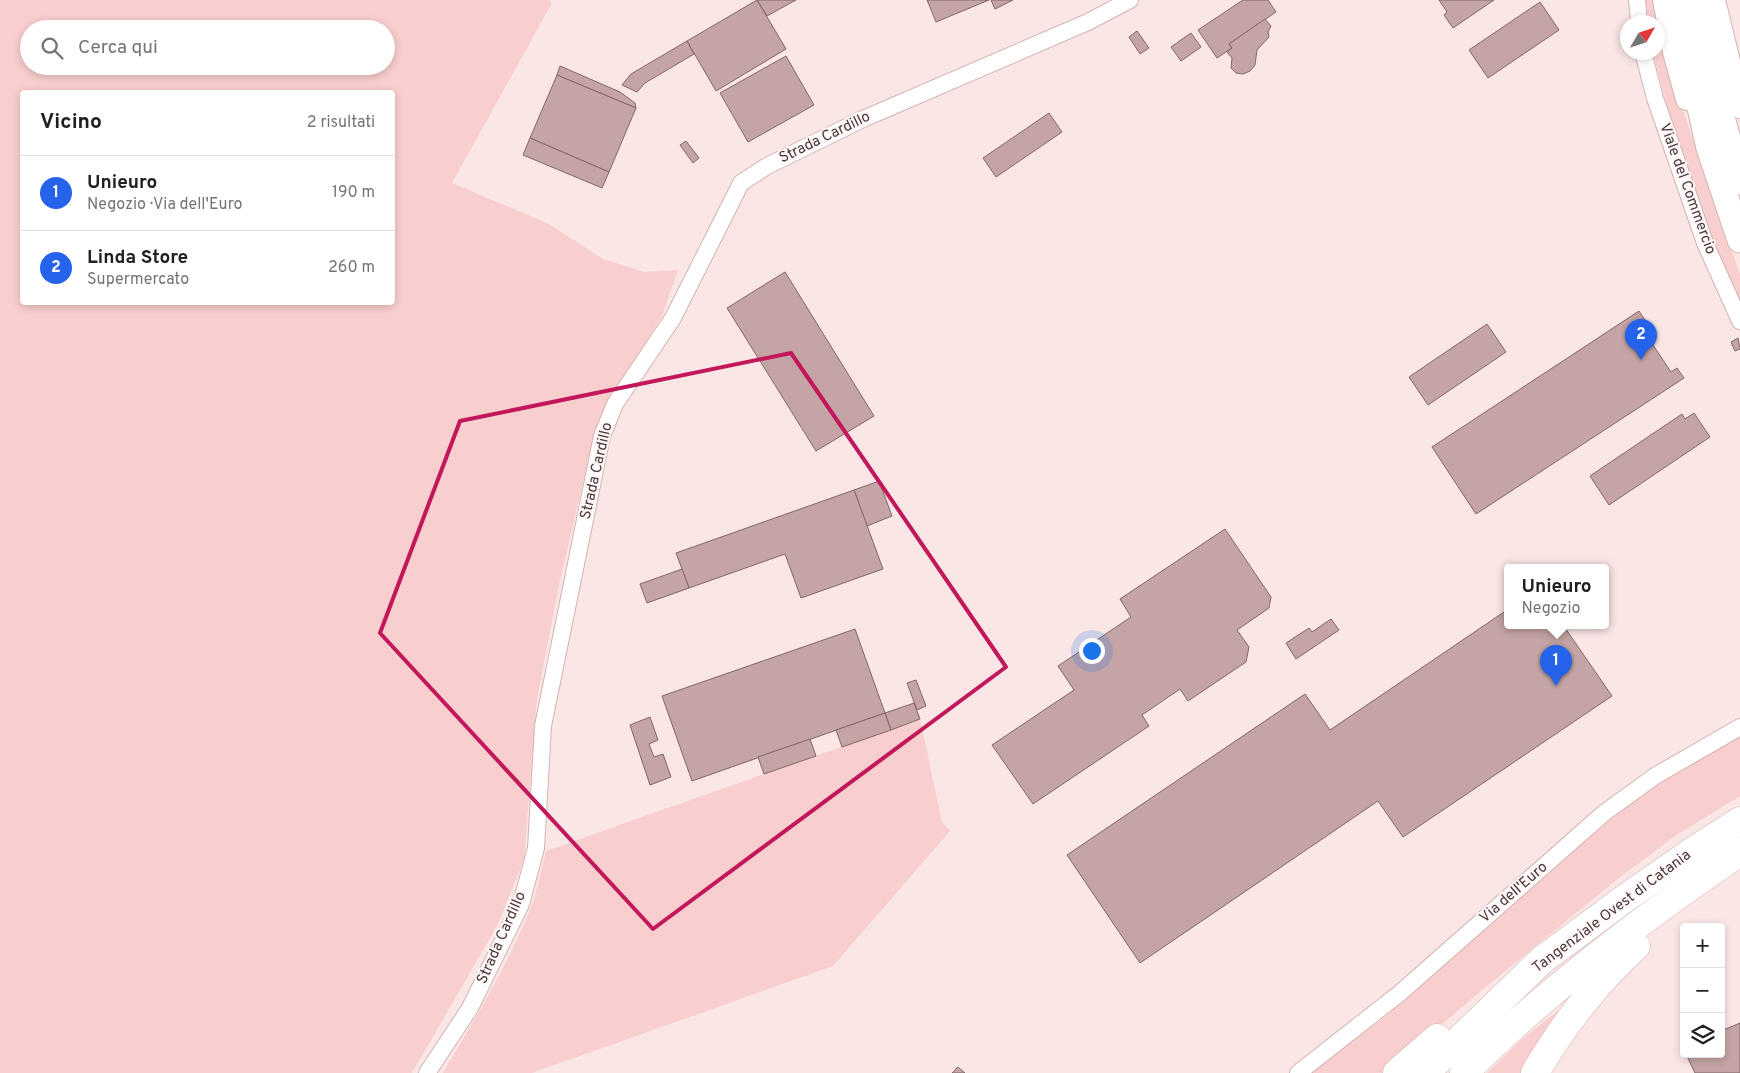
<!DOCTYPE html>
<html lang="it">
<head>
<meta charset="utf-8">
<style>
	body { margin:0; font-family:Overpass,sans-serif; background:#f2f2f2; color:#202124 }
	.controls { position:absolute; right:15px; bottom:15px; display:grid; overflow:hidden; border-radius:5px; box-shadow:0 2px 8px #0003 }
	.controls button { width:45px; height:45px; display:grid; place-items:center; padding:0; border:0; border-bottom:1px solid #e0e0e0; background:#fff; color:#202124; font:25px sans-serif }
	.compass { position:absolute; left:1620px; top:15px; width:45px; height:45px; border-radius:50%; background:#fff; box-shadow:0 2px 8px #0003; rotate:51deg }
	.you { position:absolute; left:1091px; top:650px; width:18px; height:18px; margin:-12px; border:4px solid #fff; border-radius:50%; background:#1a73e8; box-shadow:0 0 0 8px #1a73e833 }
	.badge { display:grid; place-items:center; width:32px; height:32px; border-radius:50%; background:#2563eb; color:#fff; font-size:16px; font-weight:700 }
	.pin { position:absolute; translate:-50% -41px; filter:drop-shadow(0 1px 2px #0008) }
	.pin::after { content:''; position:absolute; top:26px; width:18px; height:15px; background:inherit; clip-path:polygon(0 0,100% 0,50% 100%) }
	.popup { position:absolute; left:1504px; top:564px; width:105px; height:65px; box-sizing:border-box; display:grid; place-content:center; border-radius:5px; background:#fff; filter:drop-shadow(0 1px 4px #0005); font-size:16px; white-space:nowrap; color:#757577 }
	.popup b { font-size:19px; color:#202124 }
	.popup::after { content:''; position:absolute; left:50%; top:100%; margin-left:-10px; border:10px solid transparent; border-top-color:#fff }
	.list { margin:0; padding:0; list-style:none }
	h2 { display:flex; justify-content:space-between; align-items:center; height:65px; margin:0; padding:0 20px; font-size:21px }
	h2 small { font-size:16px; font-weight:400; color:#757577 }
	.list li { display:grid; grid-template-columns:32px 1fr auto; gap:15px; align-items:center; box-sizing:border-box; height:75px; padding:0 20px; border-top:1px solid #e0e0e0 }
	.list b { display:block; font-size:19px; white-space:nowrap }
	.list p { margin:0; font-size:16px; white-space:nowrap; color:#757577 }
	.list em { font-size:16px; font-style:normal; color:#757577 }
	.icon { flex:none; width:28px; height:28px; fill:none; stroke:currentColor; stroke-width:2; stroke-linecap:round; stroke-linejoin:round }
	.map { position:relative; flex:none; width:1740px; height:1073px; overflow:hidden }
	.search { position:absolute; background:#fff; box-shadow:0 2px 8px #0003; left:20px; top:20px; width:375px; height:55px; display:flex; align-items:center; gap:12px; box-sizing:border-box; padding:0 18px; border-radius:28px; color:#757577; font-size:19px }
	.panel { position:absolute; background:#fff; box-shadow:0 2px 8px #0003; left:20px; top:90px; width:375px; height:215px; border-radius:5px }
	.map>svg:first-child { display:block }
	.green { fill:#f9cece; fill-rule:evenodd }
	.building { fill:#c4a4a4; stroke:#846666 }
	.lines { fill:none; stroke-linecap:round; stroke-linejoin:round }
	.street-casing { stroke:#d3b2b2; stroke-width:18 }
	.secondary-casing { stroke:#d3b2b2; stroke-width:24 }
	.primary-casing { stroke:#d3b2b2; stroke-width:27 }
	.highway-casing { stroke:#d3b2b2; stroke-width:29 }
	.street { stroke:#fff; stroke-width:16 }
	.secondary { stroke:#fff; stroke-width:22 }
	.primary { stroke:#fff; stroke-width:25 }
	.highway { stroke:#fff; stroke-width:28 }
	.marked { fill:none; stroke:#c2185b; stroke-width:4; stroke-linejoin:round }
	.labels { text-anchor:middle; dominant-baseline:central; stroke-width:4; stroke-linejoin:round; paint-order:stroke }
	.street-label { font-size:15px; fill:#473939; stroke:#fff7f7 }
</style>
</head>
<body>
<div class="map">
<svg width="1740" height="1073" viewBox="0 0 1740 1073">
	<rect width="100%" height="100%" fill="#fbe6e6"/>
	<g class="green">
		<path d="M 0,0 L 550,0 L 551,5 L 452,183 L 547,223 L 603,259 L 644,272 L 678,270 L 662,316 L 608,403 L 594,435 L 559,585 L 537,699 L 524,859 L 498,924 L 412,1073 L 0,1073 ZM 29,29 L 386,29 L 386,66 L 29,66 ZM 22,92 L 392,92 L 392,302 L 22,302 Z"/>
		<polygon points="1645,0 1658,0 1677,93 1740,274 1740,302 1709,236 1671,119 1653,53 1658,52 1658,22 1648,22"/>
		<path d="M 920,719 L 942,822 L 950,831 L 833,966 L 532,1073 L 443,1073 C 475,1019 508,965 531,907 C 538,890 541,869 546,851 Z"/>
		<polygon points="1740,737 1740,796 1678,834 1620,877 1482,990 1385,1073 1311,1073 1386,1016 1503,910 1634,800 1688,766"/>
		<polygon points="1563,1007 1525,1073 1487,1073 1522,1039"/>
	</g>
	<g class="building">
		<polygon points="757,0 796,0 767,16"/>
		<polygon points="757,0 786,49 716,91 687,41"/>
		<polygon points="927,0 989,0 936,22"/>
		<polygon points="991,0 1013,0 995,9"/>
		<polygon points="1243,0 1268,0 1276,12 1229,44 1232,48 1217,58 1198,30"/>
		<polygon points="1439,0 1494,0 1453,28 1444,15 1447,12"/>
		<polygon points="1540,2 1559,30 1488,78 1469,50"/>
		<polygon points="1265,19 1271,26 1268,32 1269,37 1257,50 1255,65 1250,71 1243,74 1236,73 1231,68 1232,58 1227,52 1232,48 1229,44"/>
		<polygon points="1137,31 1149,48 1140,54 1129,37"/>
		<polygon points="1191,33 1201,47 1181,61 1171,47"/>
		<polygon points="687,41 694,54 645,83 637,92 622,85 631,74"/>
		<polygon points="786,56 814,105 748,142 720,93"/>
		<polygon points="560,66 620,92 635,103 636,108 557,75"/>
		<polygon points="557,75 636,108 609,172 530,138"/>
		<polygon points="1049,113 1062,132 996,177 983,158"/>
		<polygon points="530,138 609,172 602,188 523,155"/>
		<polygon points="686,141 699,158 693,163 680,145"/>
		<polygon points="785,272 874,416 816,451 727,308"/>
		<polygon points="1639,311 1647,323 1641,327 1671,372 1677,368 1684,378 1476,514 1432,447"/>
		<polygon points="1487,324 1506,352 1428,405 1409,377"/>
		<polygon points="1738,338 1740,349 1735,351 1731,342"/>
		<polygon points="1694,413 1710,437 1609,505 1590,476 1682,414 1685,419"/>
		<polygon points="879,481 892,516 867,526 854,490"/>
		<polygon points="854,490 883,569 801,598 785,554 689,588 676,553"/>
		<polygon points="1225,529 1271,597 1269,608 1237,630 1249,647 1246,662 1188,701 1180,689 1142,715 1149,726 1033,804 992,745 1074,690 1058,666 1131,617 1120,599"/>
		<polygon points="682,569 689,588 647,603 640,584"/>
		<polygon points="1507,610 1507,625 1563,625 1612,696 1403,837 1378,801 1140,963 1067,855 1305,694 1330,730"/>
		<polygon points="1331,619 1339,630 1296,659 1286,643 1309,628 1312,632"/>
		<polygon points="855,629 885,713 692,781 662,696"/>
		<polygon points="916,680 926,706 917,710 907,683"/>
		<polygon points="914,703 920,719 891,730 885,713"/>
		<polygon points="885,713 891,730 842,747 836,730"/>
		<polygon points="650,717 658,740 649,744 654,757 663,754 671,777 650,785 630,725"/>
		<polygon points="810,739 816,756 764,774 758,757"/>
		<polygon points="1740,1023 1740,1073 1695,1073 1686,1054 1721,1054 1721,1031"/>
		<polygon points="958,1067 965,1073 952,1073"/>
	</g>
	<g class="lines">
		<g class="street-casing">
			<g id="street">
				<polyline points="1637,0 1639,22"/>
				<polyline points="1643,52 1655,98 1705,243 1740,321"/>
				<polyline points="427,1073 470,1008 521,904 536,848 543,726 602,436 615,404 673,318 741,183 767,166 863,119 1088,22 1130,0"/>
				<polyline points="1298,1073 1400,993 1604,813 1655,776 1740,727"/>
			</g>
		</g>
		<g class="secondary-casing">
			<g id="secondary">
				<polyline points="1664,0 1674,52 1687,99"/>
				<polyline points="1714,0 1740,107"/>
			</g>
		</g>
		<g class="primary-casing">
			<g id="primary">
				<polyline points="1676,0 1709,148 1740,240"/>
				<polyline points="1695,0 1713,85 1740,182"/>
			</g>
		</g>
		<g class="highway-casing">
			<g id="highway">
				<polyline points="1397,1073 1437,1038"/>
				<polyline points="1425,1073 1542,960 1627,897 1696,849 1740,821"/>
				<path d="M 1464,1073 C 1547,990 1643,918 1740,852"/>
				<path d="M 1535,1073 C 1564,1024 1594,985 1636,946"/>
			</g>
		</g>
		<use href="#street" class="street"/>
		<use href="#secondary" class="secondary"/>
		<use href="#primary" class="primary"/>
		<use href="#highway" class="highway"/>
	</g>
	<path class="marked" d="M 791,353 L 1006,667 L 653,929 L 380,633 L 460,421 Z"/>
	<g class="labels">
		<g class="street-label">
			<text transform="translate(825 138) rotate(-26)">Strada Cardillo</text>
			<text transform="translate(1687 189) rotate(70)">Viale del Commercio</text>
			<text transform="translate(597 471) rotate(-77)">Strada Cardillo</text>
			<text transform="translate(1514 893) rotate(-41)">Via dell'Euro</text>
			<text transform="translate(1612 912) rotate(-37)">Tangenziale Ovest di Catania</text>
			<text transform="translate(502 938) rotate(-66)">Strada Cardillo</text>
		</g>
	</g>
</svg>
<div class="controls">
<button>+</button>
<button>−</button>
<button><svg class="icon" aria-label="layers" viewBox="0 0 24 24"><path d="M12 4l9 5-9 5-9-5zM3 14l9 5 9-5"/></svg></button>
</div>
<svg class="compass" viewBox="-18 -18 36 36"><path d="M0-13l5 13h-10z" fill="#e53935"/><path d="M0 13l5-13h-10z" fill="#757577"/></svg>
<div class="you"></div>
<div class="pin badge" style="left:1556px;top:686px">1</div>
<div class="popup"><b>Unieuro</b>Negozio</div>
<div class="pin badge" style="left:1641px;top:360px">2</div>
<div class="search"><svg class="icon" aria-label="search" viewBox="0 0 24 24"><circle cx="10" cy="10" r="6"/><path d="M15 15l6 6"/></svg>Cerca qui</div>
<section class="panel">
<h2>Vicino<small>2 risultati</small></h2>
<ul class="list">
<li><span class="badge">1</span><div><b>Unieuro</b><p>Negozio · Via dell'Euro</p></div><em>190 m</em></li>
<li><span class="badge">2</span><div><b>Linda Store</b><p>Supermercato</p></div><em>260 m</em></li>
</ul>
</section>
</div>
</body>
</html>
